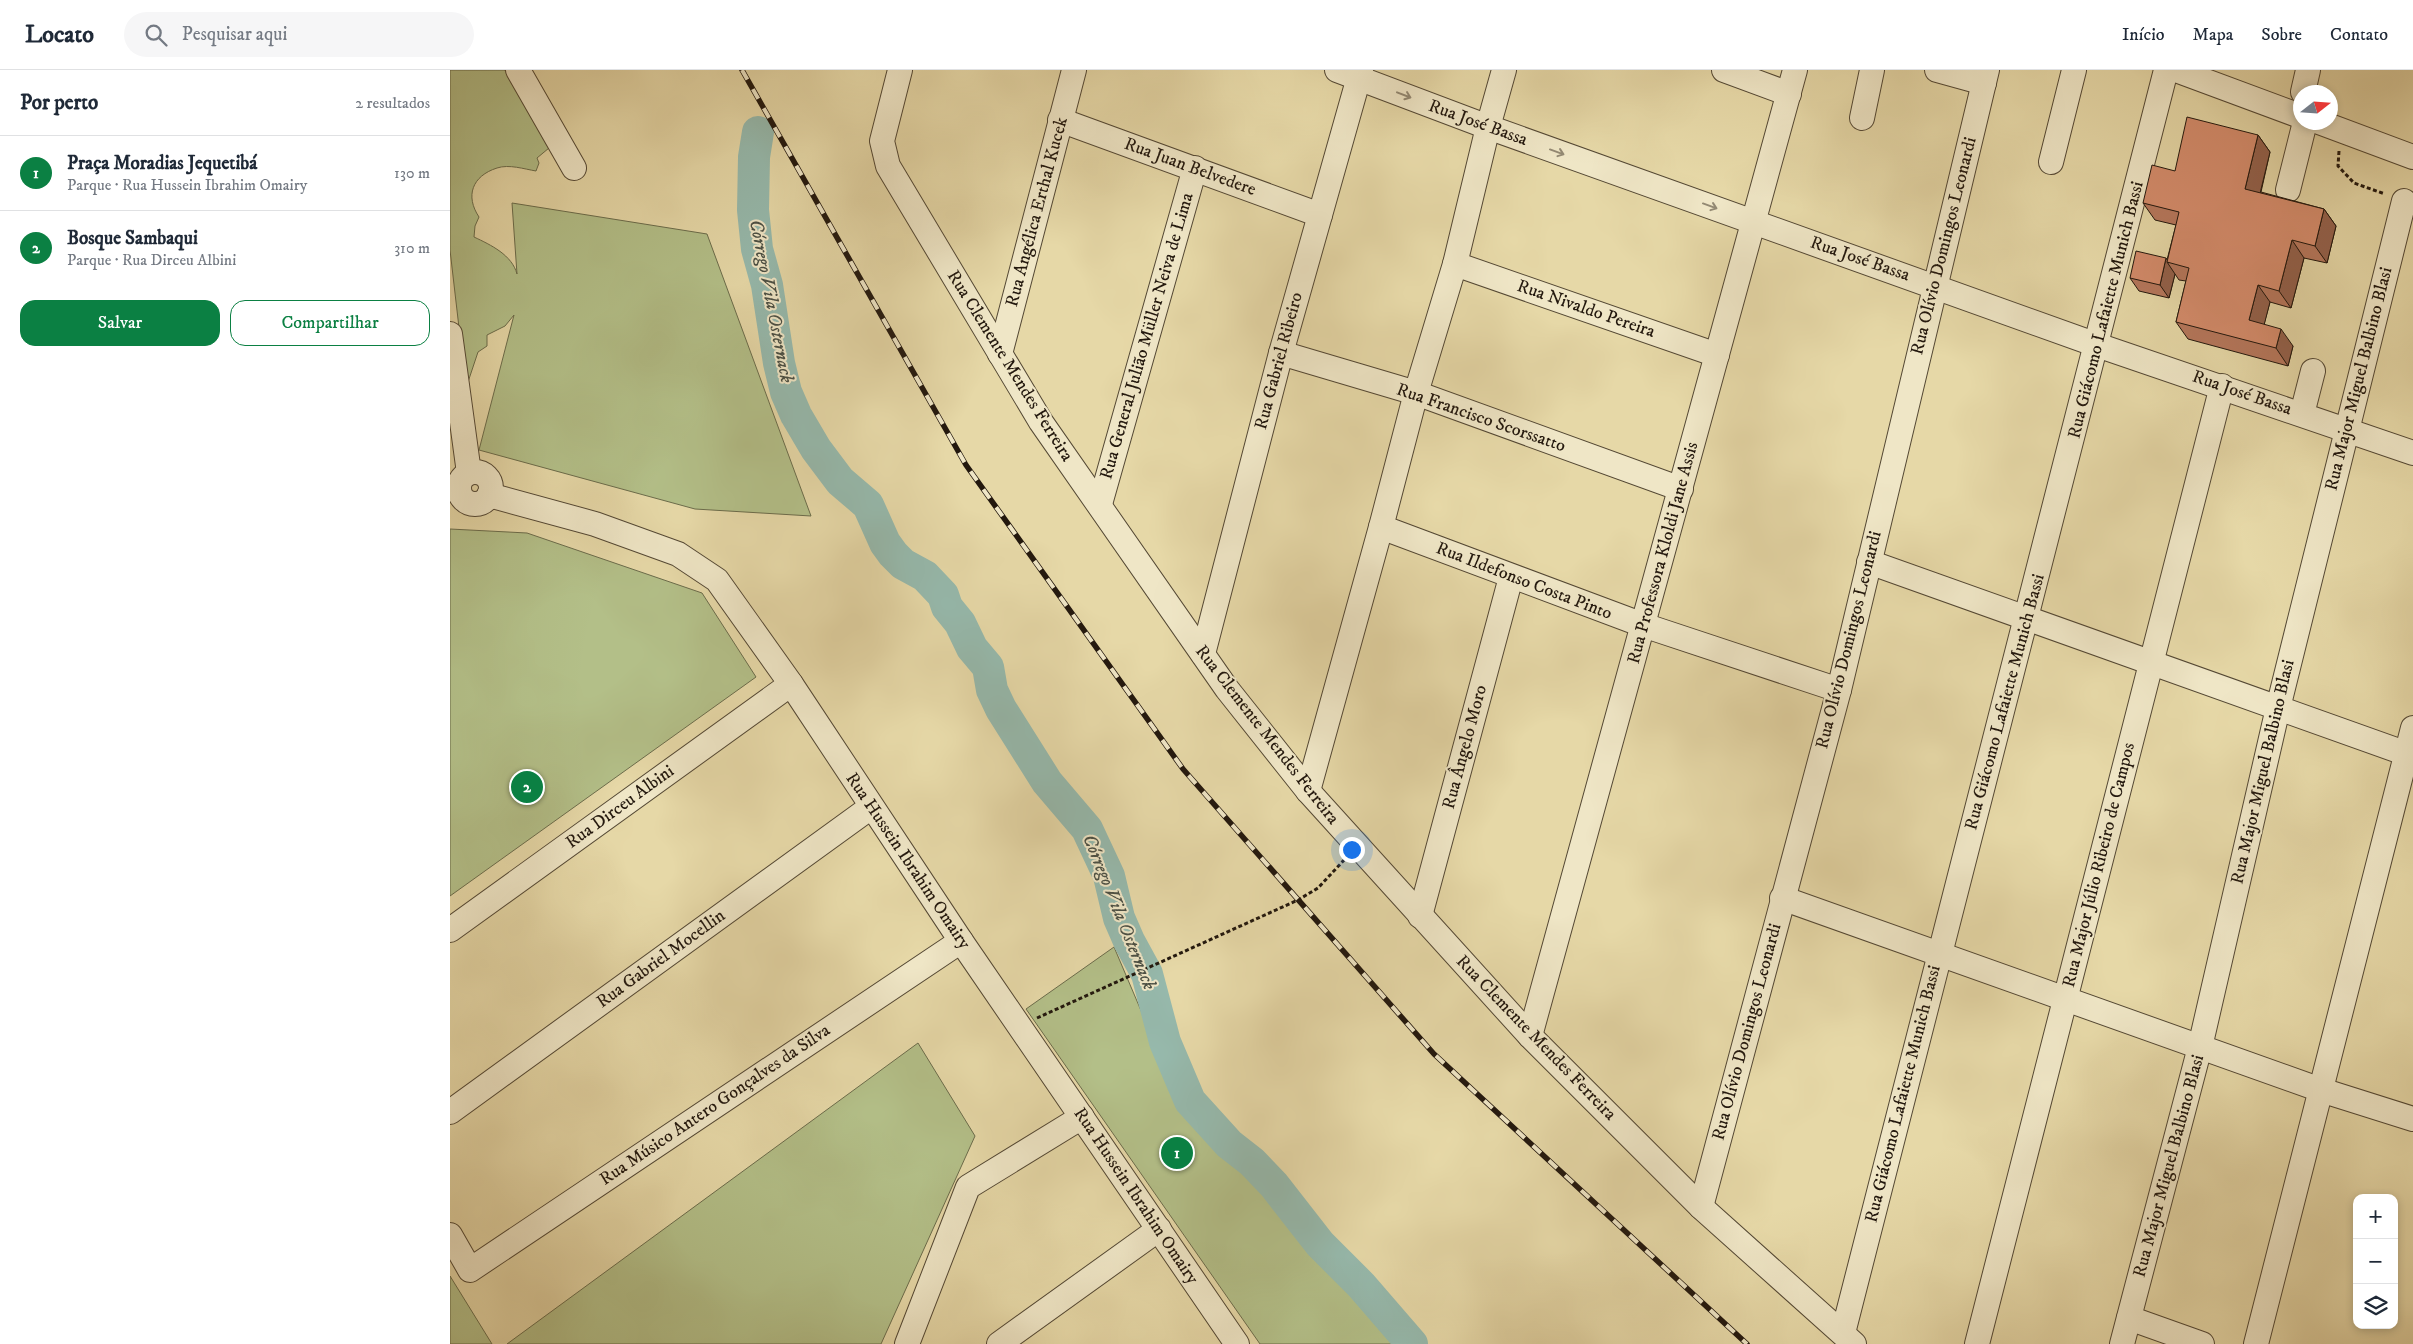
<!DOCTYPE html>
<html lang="pt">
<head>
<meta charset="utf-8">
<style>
	body { margin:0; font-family:"IM FELL DW Pica",serif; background:#f6f6f7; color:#1f2937 }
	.controls { position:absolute; right:15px; bottom:15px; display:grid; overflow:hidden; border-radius:10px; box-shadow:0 2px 8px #0003 }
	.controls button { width:45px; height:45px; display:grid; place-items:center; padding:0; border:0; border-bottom:1px solid #e0e1e3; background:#fff; color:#1f2937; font:25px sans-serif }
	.compass { position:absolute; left:1843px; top:15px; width:45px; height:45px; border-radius:50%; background:#fff; box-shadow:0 2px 8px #0003; rotate:73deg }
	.you { position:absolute; left:901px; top:779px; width:18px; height:18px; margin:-12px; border:4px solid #fff; border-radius:50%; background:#1a73e8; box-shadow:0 0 0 8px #1a73e833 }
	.badge { display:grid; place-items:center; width:32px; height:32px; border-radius:50%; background:#0b8043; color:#fff; font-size:16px; font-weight:700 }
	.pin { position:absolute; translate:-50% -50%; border:2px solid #fff; box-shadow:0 1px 5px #0006 }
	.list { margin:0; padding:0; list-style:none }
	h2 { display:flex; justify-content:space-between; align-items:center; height:65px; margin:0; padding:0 20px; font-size:21px }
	h2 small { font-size:16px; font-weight:400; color:#747a83 }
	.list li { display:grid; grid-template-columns:32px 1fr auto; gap:15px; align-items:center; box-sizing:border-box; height:75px; padding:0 20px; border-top:1px solid #e0e1e3 }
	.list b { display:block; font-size:19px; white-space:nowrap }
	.list p { margin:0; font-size:16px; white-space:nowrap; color:#747a83 }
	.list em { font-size:16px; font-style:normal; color:#747a83 }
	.actions { display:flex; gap:10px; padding:15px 20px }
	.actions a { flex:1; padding:11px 0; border:1px solid #0b8043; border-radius:15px; text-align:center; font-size:18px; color:#0b8043 }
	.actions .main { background:#0b8043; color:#fff }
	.icon { flex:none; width:28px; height:28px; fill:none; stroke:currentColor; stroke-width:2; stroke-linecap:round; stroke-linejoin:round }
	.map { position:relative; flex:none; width:1963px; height:1274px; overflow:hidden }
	header { display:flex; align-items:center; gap:30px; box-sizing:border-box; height:70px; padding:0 25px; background:#fff; border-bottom:1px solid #e0e1e3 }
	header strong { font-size:24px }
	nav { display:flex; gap:28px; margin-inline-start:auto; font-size:18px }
	.search { width:350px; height:45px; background:#f6f6f7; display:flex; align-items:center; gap:12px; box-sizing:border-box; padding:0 18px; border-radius:28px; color:#747a83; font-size:19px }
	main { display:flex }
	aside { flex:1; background:#fff }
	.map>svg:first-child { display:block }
	.green { fill:#b3bf88; stroke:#6b6c4b }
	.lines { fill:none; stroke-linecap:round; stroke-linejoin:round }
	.river { stroke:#96b9ac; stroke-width:32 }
	.minor-casing { stroke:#544834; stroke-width:26 }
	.path { stroke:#23180e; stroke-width:3; stroke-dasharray:4 2.5; stroke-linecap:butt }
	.minor { stroke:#efe6c6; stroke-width:24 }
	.rail-casing { stroke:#23180e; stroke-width:5.5 }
	.rail { stroke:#efe6c6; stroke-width:4; stroke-dasharray:11; stroke-linecap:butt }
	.wall { fill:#b6785d; stroke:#23180e }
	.shaded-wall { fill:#94624c; stroke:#23180e }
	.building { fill:#d48c6c; stroke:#23180e }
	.oneway { stroke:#938973 }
	.labels { text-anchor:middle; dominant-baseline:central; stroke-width:4; stroke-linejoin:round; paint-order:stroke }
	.street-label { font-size:18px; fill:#23180e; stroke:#efe6c6 }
	.water-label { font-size:19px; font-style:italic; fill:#4b5045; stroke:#efe6c6 }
</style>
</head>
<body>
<header>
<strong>Locato</strong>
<div class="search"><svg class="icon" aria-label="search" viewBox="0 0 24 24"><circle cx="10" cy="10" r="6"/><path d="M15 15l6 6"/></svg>Pesquisar aqui</div>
<nav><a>Início</a><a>Mapa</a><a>Sobre</a><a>Contato</a></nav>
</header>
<main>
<aside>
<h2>Por perto<small>2 resultados</small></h2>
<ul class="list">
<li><span class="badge">1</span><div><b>Praça Moradias Jequetibá</b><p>Parque · Rua Hussein Ibrahim Omairy</p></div><em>130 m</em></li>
<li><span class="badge">2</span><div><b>Bosque Sambaqui</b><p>Parque · Rua Dirceu Albini</p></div><em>310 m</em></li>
</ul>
<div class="actions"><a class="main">Salvar</a><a>Compartilhar</a></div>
</aside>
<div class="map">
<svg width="1963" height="1274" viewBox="0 0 1963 1274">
	<rect width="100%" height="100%" fill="#e6d8a7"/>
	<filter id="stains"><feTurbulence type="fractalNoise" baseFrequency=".004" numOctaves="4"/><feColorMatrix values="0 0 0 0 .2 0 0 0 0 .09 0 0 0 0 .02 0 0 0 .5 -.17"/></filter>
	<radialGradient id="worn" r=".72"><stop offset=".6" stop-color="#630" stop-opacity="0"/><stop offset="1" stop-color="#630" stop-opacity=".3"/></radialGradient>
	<g class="green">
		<path d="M 0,0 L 54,0 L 62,4 L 99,71 L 99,78 L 87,88 L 89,93 L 86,101 C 74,99 59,94 47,98 C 22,106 15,126 29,147 L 25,156 L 24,167 C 41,175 62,185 67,204 L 62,133 L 257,164 L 361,446 L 245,439 L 29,380 L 64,245 L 55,256 L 37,265 L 37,276 L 28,282 L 16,318 L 0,180 Z"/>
		<polygon points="0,459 77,463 252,523 306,607 0,826"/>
		<polygon points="664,877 732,1037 822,1129 947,1274 810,1274 576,939"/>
		<polygon points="468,973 525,1066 431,1274 57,1274"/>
		<polygon points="0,1206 42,1274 0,1274"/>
	</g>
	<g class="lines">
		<polyline class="river" points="308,62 304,87 303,140 307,179 317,215 329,293 336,322 346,345 366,379 390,411 418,435 435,473 443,484 453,494 475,506 493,525 497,537 510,553 522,578 538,597 542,620 551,639 597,712 637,759 659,806 669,848 679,871 697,904 715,972 740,1031 779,1074 802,1092 824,1115 870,1174 911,1215 962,1274"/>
		<g class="minor-casing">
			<g id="minor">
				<polyline points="68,0 124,98"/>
				<polyline points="450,0 432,71 438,96 591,352 777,619 858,721 1080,966 1251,1137 1404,1274"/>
				<polyline points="887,0 1038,57 1647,275 1963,383"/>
				<polyline points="1274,0 1339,24"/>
				<polyline points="1487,0 1534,13"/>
				<polyline points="1726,0 1850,46"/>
				<polyline points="1853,22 1858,0"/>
				<polyline points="1412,48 1422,0"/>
				<polyline points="610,50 870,145"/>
				<polyline points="1869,52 1963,87"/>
				<polyline points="1601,92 1624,0"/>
				<polyline points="1838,120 1855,52"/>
				<polyline points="1005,194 1267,285"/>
				<polyline points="0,264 19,403"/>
				<polyline points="831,283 966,323 1231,419"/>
				<polyline points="550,284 624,0"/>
				<polyline points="1852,344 1863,301"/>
				<circle cx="25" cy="418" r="16"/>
				<polyline points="39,425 145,454 228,484 267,510 341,614 511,871 787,1274"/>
				<polyline points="650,434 745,98"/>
				<polyline points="931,457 1193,555 1389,620"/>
				<polyline points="1419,492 1963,686"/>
				<polyline points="753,584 831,283 911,0"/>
				<polyline points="858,721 931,457 966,323 1005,194 1038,57 1054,0"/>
				<polyline points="1332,828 1871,1020 1963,1049"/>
				<polyline points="970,846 1061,507"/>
				<polyline points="0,860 341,614"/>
				<polyline points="1080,966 1345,0"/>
				<polyline points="0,1042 421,737"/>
				<polyline points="1251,1137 1389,620 1537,0"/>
				<polyline points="0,1165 20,1200 511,871"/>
				<polyline points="1679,1248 1752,1274"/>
				<path d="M 1393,1263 C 1499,842 1611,422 1716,0"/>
				<polyline points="457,1274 518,1117 632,1047"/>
				<polyline points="549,1274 709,1159"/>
				<polyline points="1527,1274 1772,316"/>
				<polyline points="1672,1274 1750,977 1828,638 1954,131"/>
				<polyline points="1806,1274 1963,658"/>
			</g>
		</g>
		<g class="path">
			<polyline points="1889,81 1888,96 1904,113 1935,124"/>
			<polyline points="587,948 848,830 868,818 895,789"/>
		</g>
		<use href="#minor" class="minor"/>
		<g class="rail-casing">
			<polyline id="rail" points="292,0 516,395 733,699 984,984 1297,1274"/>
		</g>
		<use href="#rail" class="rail"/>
	</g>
	<polygon class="wall" points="1808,65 1820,82 1811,122 1874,139 1886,156 1877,193 1854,188 1841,238 1820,232 1814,254 1843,276 1838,296 1738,269 1726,252 1736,211 1729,210 1725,204 1719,228 1689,221 1680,208 1717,190 1726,155 1705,150 1693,133 1725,101"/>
	<g class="shaded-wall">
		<polygon points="1808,65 1820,82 1807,136 1795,119"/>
		<polygon points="1874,139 1886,156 1877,193 1865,176"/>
		<polygon points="1842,170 1854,188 1841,238 1829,221"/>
		<polygon points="1716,188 1719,193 1717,192 1725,204 1719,228 1710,215"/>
		<polygon points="1808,215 1820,232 1811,267 1799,250"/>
		<polygon points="1831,259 1843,276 1838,296 1826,278"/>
	</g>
	<g class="building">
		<polygon points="1737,47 1808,65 1795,119 1874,139 1865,176 1842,170 1829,221 1808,215 1799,250 1831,259 1826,278 1726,252 1739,198 1717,192 1729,142 1693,133 1702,95 1725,101"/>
		<polygon points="1686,181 1716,188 1710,215 1680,208"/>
	</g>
	<defs><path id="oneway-shaft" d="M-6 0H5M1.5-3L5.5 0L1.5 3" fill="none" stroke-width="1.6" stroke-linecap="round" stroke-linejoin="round" transform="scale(1.25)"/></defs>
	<g class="oneway">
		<use href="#oneway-shaft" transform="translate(954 25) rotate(21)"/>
		<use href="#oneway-shaft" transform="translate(1107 82) rotate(20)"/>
		<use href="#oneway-shaft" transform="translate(1260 136) rotate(20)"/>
	</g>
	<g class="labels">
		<g class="street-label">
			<text transform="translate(1028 53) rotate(20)">Rua José Bassa</text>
			<text transform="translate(740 97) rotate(20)">Rua Juan Belvedere</text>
			<text transform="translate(587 142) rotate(-75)">Rua Angélica Erthal Kucek</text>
			<text transform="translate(1494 176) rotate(-76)">Rua Olívio Domingos Leonardi</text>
			<text transform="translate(1410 189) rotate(19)">Rua José Bassa</text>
			<text transform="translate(1136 239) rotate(19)">Rua Nivaldo Pereira</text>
			<text transform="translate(1656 240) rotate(-76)">Rua Giácomo Lafaiette Munich Bassi</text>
			<text transform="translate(697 266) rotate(-74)">Rua General Julião Müller Neiva de Lima</text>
			<text transform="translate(829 291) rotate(-75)">Rua Gabriel Ribeiro</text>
			<text transform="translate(560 296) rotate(58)">Rua Clemente Mendes Ferreira</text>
			<text transform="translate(1909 309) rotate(-76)">Rua Major Miguel Balbino Blasi</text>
			<text transform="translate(1792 323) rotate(19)">Rua José Bassa</text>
			<text transform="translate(1031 348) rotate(19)">Rua Francisco Scorssatto</text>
			<text transform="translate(1213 483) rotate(-75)">Rua Professora Kloldi Jane Assis</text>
			<text transform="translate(1074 511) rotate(21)">Rua Ildefonso Costa Pinto</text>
			<text transform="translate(1399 570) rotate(-76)">Rua Olívio Domingos Leonardi</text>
			<text transform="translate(1555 632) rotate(-75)">Rua Giácomo Lafaiette Munich Bassi</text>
			<text transform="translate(817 665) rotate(52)">Rua Clemente Mendes Ferreira</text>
			<text transform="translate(1015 677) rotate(-75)">Rua Ângelo Moro</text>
			<text transform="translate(1813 702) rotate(-77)">Rua Major Miguel Balbino Blasi</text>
			<text transform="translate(170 737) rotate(-36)">Rua Dirceu Albini</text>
			<text transform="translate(458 791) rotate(56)">Rua Hussein Ibrahim Omairy</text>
			<text transform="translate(1649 795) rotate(-76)">Rua Major Júlio Ribeiro de Campos</text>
			<text transform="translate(211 889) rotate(-36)">Rua Gabriel Mocellin</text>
			<text transform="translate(1297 962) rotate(-75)">Rua Olívio Domingos Leonardi</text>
			<text transform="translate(1086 968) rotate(46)">Rua Clemente Mendes Ferreira</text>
			<text transform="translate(1453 1024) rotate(-76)">Rua Giácomo Lafaiette Munich Bassi</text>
			<text transform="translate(265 1035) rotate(-34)">Rua Músico Antero Gonçalves da Silva</text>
			<text transform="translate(1719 1096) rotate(-75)">Rua Major Miguel Balbino Blasi</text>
			<text transform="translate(686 1126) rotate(56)">Rua Hussein Ibrahim Omairy</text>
		</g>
		<g class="water-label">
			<text transform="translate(321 231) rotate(79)">Córrego Vila Osternack</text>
			<text transform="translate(669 842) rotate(68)">Córrego Vila Osternack</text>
		</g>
	</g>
	<rect width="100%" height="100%" filter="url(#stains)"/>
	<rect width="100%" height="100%" fill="url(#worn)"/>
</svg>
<div class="controls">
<button>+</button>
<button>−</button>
<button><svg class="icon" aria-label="layers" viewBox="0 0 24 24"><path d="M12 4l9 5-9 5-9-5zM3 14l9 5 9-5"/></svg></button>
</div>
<svg class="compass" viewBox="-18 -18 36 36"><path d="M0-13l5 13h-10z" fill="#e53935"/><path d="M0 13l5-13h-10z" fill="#747a83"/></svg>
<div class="you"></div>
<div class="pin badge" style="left:727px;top:1083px">1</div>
<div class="pin badge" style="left:77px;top:717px">2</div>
</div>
</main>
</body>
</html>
